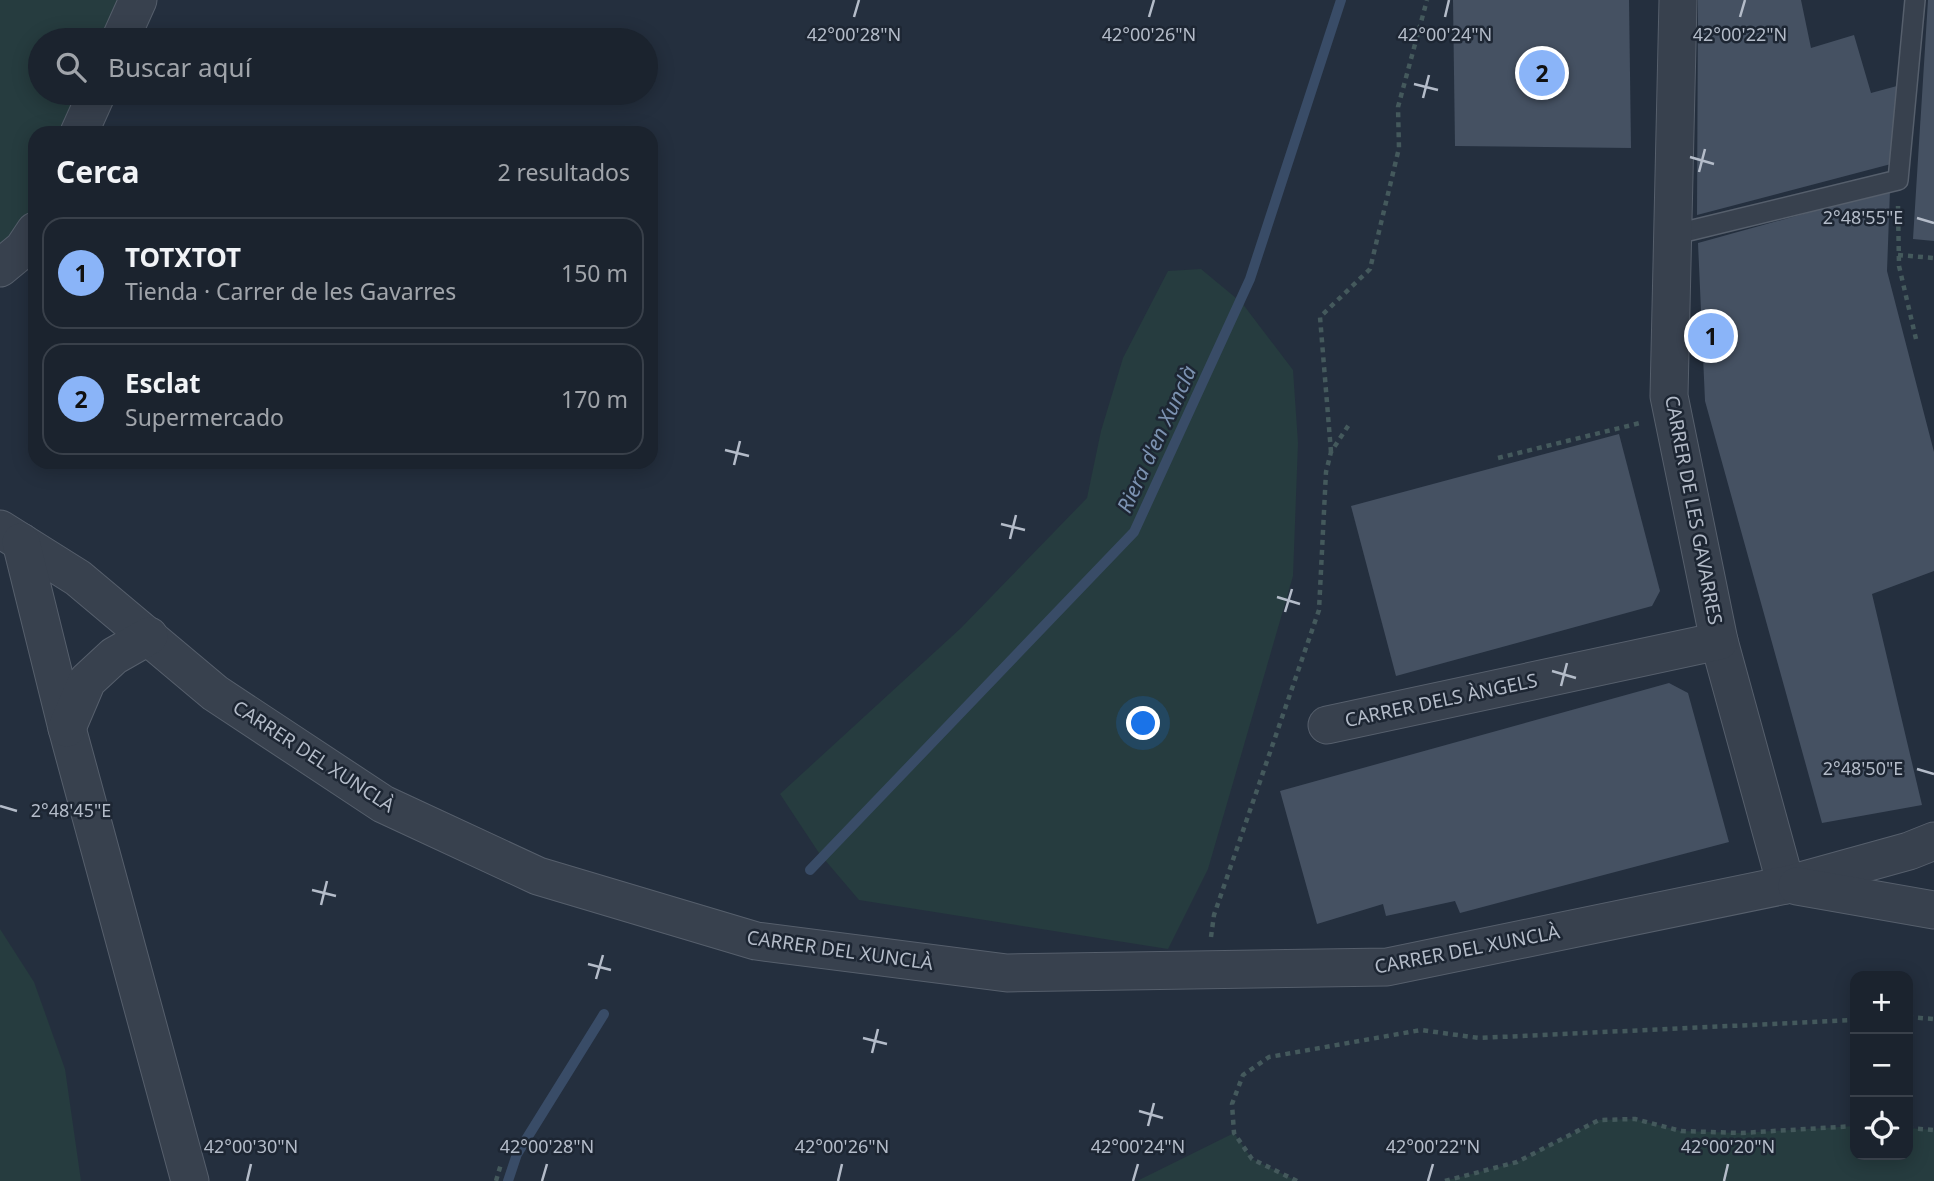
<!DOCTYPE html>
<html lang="es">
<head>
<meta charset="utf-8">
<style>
	body { margin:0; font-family:"Noto Sans",sans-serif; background:#242b36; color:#f1f3f6 }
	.controls { position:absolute; right:21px; bottom:21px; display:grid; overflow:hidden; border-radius:14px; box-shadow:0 4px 18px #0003 }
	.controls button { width:63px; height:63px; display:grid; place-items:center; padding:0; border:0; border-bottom:2px solid #39404a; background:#1b232e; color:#f1f3f6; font:35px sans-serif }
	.you { position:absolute; left:1144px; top:724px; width:24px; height:24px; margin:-18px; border:5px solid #fff; border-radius:50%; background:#1a73e8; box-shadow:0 0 0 10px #1a73e833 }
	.badge { display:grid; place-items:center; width:46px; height:46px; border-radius:50%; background:#8ab4f8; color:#111; font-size:23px; font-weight:700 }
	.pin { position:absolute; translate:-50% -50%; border:4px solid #fff; box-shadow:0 2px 7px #0006 }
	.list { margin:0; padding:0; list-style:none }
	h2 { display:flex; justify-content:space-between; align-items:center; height:91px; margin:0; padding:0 28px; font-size:30px }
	h2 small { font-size:23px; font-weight:400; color:#a0a4aa }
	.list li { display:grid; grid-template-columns:46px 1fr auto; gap:21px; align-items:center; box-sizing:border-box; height:112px; margin:0 14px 14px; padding:0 14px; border:2px solid #39404a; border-radius:21px }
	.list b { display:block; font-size:26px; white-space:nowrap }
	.list p { margin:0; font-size:23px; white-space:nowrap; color:#a0a4aa }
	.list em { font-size:23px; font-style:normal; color:#a0a4aa }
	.icon { flex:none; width:38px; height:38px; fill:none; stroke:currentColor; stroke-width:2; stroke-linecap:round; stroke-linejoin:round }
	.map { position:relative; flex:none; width:1934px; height:1181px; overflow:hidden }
	.search { position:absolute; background:#1b232e; box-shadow:0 4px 18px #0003; left:28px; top:28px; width:630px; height:77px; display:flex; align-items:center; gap:18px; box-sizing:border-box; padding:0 24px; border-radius:38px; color:#a0a4aa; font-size:26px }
	.panel { position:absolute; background:#1b232e; box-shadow:0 4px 18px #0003; left:28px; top:126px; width:630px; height:343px; border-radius:21px }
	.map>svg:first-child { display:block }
	.green { fill:#263c3f }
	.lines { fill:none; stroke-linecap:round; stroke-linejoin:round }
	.stream { stroke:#394c67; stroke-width:10 }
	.building { fill:#455162 }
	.lane-casing { stroke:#565f6c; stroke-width:22 }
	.street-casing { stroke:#565f6c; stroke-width:39 }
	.path { stroke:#44595c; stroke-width:4.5; stroke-dasharray:5 5; stroke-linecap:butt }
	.lane { stroke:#38414e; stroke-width:19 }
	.street { stroke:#38414e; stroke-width:37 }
	.ticks { fill:none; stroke:#b4bcc9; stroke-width:2.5 }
	.labels { text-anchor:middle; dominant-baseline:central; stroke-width:5; stroke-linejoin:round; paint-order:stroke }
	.street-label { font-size:19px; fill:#b4bcc9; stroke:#1d2633 }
	.water-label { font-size:21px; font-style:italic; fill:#7c92b1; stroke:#1d2633 }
	.ticks-label { font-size:18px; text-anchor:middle; fill:#b4bcc9; stroke:#1d2633; stroke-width:5; stroke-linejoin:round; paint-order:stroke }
</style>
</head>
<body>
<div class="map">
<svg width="1934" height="1181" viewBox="0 0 1934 1181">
	<rect width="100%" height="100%" fill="#242f3e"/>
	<g class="green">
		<polygon points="0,0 126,0 109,40 40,40 40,93 86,93 68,133 35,133 35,209 0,250"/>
		<polygon points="1201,269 1242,303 1293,370 1298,443 1293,576 1208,869 1168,949 859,900 819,853 780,794 961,628 1087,498 1101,431 1123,358 1168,271"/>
		<polygon points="0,929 34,982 65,1069 81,1181 0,1181"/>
		<polygon points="1635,1119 1681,1131 1741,1133 1855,1126 1855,1155 1908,1155 1908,1128 1934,1130 1934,1181 1445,1181 1517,1162 1599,1120"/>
		<polygon points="1234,1133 1252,1159 1297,1181 1137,1181"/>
	</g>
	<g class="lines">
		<g class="stream">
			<polyline points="810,870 1134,532 1250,279 1341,0"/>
			<polyline points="508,1181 517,1154 604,1014"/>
		</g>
	</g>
	<g class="building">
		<polygon points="1453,0 1629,0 1631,148 1455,146"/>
		<polygon points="1698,0 1801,0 1811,48 1854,35 1871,93 1897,86 1891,164 1697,215"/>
		<polygon points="1928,0 1934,0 1934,241 1913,239"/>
		<polygon points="1890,190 1887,271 1934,452 1934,571 1872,594 1922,805 1822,823 1705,401 1698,243"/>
		<polygon points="1619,434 1660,591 1652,606 1396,676 1351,506"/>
		<polygon points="1669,683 1688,693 1729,842 1460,913 1455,901 1386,916 1383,904 1317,924 1280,791"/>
	</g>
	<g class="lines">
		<g class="lane-casing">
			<polyline id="lane" points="1672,235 1898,180 1915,0"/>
		</g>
		<g class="street-casing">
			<g id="street">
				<polyline points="1678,0 1669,396 1719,641 1786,885"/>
				<polyline points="120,40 138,0"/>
				<polyline points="79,133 97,93"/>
				<polyline points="0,268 23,249 35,231"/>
				<polyline points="0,529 78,578 215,693 383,804 538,876 756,941 1007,973 1387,967 1786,885 1909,851 1934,841"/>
				<polyline points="21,542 67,728 190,1181"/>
				<polyline points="1327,725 1719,641"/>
				<polyline points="67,728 87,681 114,656 149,636"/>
				<polyline points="1797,886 1934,910"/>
			</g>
		</g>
		<g class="path">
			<polyline points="1898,206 1899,266 1916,339"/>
			<polyline points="1898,255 1934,258"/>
			<polyline points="1331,452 1320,317 1370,269 1399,148 1398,107 1427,0"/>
			<polyline points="1498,458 1640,423"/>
			<polyline points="1211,937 1214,915 1319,610 1326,472 1331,452 1350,423"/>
			<polyline points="1908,1017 1934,1019"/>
			<polyline points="1908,1128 1934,1130"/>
			<polyline points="496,1181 501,1164"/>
			<polyline points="1297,1181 1252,1159 1234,1133 1232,1104 1243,1075 1269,1057 1421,1030 1479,1038 1855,1020"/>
			<polyline points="1445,1181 1517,1162 1599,1120 1635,1119 1681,1131 1741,1133 1855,1126"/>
		</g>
		<use href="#lane" class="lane"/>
		<use href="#street" class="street"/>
	</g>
	<path class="ticks" d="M 854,17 L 859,0M 1149,17 L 1154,0M 1445,17 L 1449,0M 1740,17 L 1745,0M 1414,84 L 1438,90M 1423,98 L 1429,75M 1690,157 L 1714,164M 1699,172 L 1705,149M 1917,218 L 1934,223M 725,450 L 749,456M 734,465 L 740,441M 1001,524 L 1025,530M 1010,539 L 1016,515M 1277,597 L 1300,604M 1285,612 L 1292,589M 1552,671 L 1576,678M 1561,686 L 1567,663M 1917,769 L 1934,774M 0,806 L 17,811M 312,890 L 336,896M 321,905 L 327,881M 588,964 L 611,970M 596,979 L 603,955M 863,1038 L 887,1044M 872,1053 L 878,1029M 1139,1111 L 1163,1118M 1148,1126 L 1154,1103M 247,1181 L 251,1164M 542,1181 L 547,1164M 838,1181 L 842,1164M 1133,1181 L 1138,1164M 1428,1181 L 1433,1164M 1724,1181 L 1728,1164"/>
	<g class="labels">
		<g class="street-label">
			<text transform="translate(1694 510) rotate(79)">CARRER DE LES GAVARRES</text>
			<text transform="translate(1441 700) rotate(-12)">CARRER DELS ÀNGELS</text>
			<text transform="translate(314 756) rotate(33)">CARRER DEL XUNCLÀ</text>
			<text transform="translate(1467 949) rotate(-11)">CARRER DEL XUNCLÀ</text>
			<text transform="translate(840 950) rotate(8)">CARRER DEL XUNCLÀ</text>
		</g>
		<g class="water-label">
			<text transform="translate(1156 439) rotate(-65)">Riera d'en Xunclà</text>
		</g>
	</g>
	<g class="ticks-label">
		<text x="854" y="41">42°00'28"N</text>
		<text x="1149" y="41">42°00'26"N</text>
		<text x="1445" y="41">42°00'24"N</text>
		<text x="1740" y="41">42°00'22"N</text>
		<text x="1863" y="224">2°48'55"E</text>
		<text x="1863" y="775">2°48'50"E</text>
		<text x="71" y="817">2°48'45"E</text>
		<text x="251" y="1153">42°00'30"N</text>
		<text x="547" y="1153">42°00'28"N</text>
		<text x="842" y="1153">42°00'26"N</text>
		<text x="1138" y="1153">42°00'24"N</text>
		<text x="1433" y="1153">42°00'22"N</text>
		<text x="1728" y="1153">42°00'20"N</text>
	</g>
</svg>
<div class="controls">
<button>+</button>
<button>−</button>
<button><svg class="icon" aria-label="locate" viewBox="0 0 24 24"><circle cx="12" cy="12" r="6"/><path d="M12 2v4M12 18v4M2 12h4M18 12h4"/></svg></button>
</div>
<div class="you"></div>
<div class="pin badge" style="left:1711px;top:336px">1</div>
<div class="pin badge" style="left:1542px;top:73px">2</div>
<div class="search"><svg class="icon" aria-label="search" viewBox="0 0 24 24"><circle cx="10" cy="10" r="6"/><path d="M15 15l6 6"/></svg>Buscar aquí</div>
<section class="panel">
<h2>Cerca<small>2 resultados</small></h2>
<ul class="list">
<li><span class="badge">1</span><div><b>TOTXTOT</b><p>Tienda · Carrer de les Gavarres</p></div><em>150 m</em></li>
<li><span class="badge">2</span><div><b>Esclat</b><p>Supermercado</p></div><em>170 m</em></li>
</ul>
</section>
</div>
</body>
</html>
